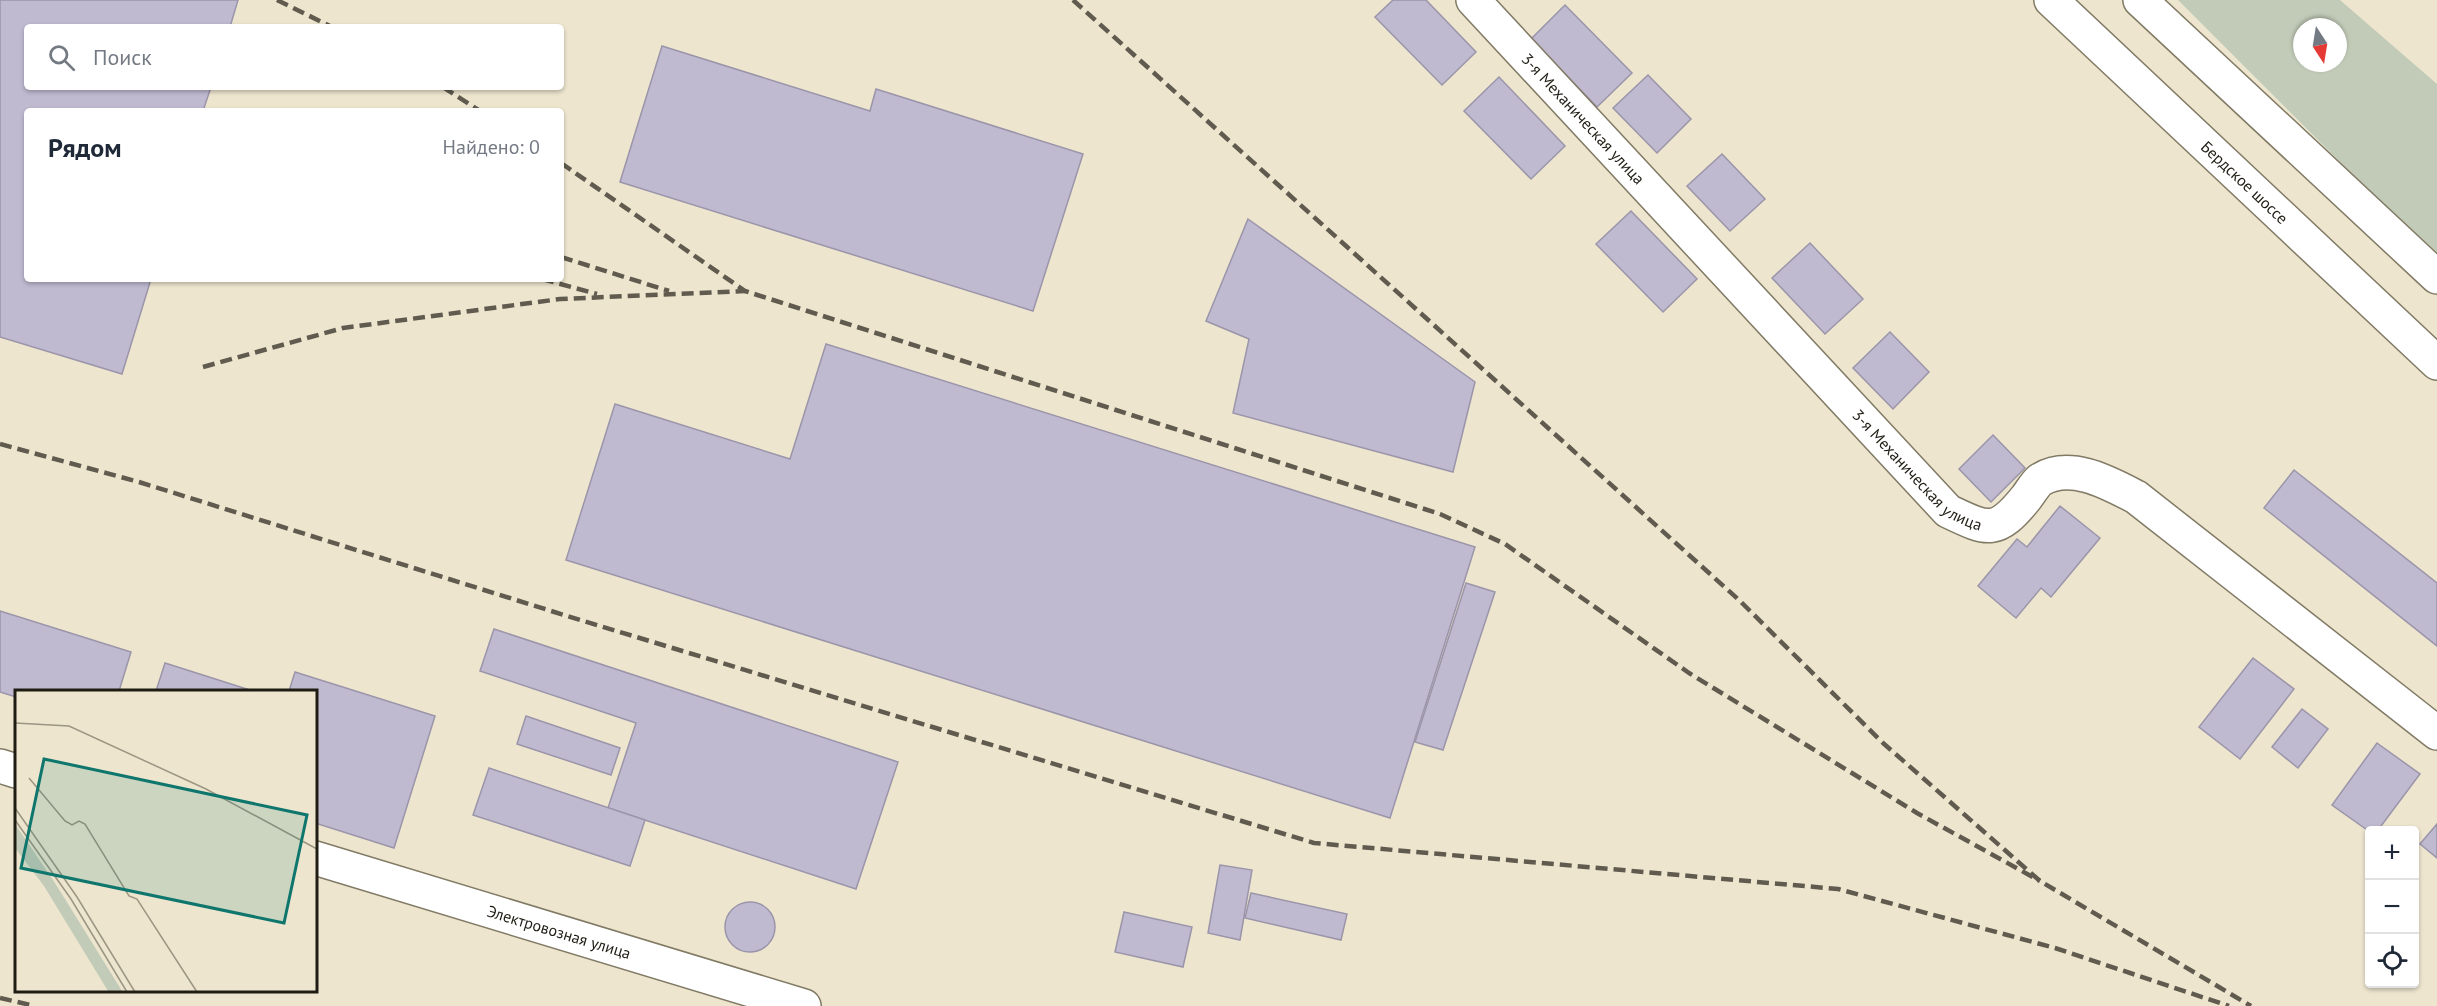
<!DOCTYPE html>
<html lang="ru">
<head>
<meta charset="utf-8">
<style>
	body { margin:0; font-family:"PT Sans",sans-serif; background:#f6f6f7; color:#1f2937 }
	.controls { position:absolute; right:18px; bottom:18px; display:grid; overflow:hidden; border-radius:6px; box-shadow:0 2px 4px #0004 }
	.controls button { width:54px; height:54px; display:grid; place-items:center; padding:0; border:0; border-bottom:2px solid #e0e1e3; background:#fff; color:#1f2937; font:30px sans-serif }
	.compass { position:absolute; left:2293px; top:18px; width:54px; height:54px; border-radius:50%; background:#fff; box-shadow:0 2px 4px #0004; rotate:168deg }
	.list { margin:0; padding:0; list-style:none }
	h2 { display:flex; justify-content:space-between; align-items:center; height:78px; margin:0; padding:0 24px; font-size:26px }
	h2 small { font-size:20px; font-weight:400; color:#747a83 }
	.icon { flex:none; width:33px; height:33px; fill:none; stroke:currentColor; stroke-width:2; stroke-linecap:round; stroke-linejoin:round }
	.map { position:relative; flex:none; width:2437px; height:1006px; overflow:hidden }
	.search { position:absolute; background:#fff; box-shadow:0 2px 4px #0004; left:24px; top:24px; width:540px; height:66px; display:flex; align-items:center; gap:15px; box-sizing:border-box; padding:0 21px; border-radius:6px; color:#747a83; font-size:22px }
	.panel { position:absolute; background:#fff; box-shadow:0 2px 4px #0004; left:24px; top:108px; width:540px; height:174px; border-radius:6px }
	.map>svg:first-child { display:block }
	.green { fill:#c2cbb8; fill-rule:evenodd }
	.building { fill:#c0bad1; stroke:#9b95aa; stroke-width:1.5 }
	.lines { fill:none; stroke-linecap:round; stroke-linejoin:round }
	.minor-casing { stroke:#817a65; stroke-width:36 }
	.highway-casing { stroke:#817a65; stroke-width:36 }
	.minor { stroke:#fff; stroke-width:33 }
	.highway { stroke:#fff; stroke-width:33 }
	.rail { stroke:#605b4e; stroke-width:4.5; stroke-dasharray:12 6; stroke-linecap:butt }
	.labels { text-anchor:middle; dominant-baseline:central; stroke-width:5; stroke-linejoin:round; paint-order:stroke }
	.street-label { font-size:16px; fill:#1f1c13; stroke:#fff }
	.inset-road { fill:none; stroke:#9b9583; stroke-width:1.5 }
	.view { fill:#0f766e; fill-opacity:0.15; stroke:#0f766e; stroke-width:3 }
	.inset-edge { fill:none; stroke:#1f1c13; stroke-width:3 }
</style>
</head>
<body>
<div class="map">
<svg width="2437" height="1006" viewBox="0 0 2437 1006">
	<rect width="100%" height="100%" fill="#ede5ce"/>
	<path class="green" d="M 2178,0 L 2340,0 L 2437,84 L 2437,252 L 2373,195 ZM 2302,27 L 2338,27 L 2338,63 L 2302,63 Z"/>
	<g class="building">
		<polygon points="0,0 238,0 230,27 27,27 27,87 211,87 203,111 27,111 27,279 151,279 122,374 0,337"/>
		<polygon points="1393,0 1426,0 1476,52 1442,85 1375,17"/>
		<polygon points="1565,5 1632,73 1597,107 1531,39"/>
		<polygon points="662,46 870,111 876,89 1083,154 1033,311 620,182"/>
		<polygon points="1648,75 1691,119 1657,153 1613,108"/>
		<polygon points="1499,77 1565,146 1531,179 1464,111"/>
		<polygon points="1722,154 1765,199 1730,231 1687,186"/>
		<polygon points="1631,211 1697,279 1663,312 1596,244"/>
		<polygon points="1248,219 1475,382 1453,472 1233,413 1249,339 1206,321"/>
		<polygon points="1810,243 1863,299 1825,334 1772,278"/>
		<polygon points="1890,332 1929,372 1893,409 1853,368"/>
		<polygon points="826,344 1475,547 1390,818 566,560 615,404 790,459"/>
		<polygon points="1993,435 2025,468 1991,502 1959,469"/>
		<polygon points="2294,470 2437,583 2437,646 2264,508"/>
		<polygon points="2060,506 2100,538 2051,597 2041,588 2016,618 1978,586 2017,539 2027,547"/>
		<polygon points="1466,583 1495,592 1443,750 1415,742"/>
		<polygon points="0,611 131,652 119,691 16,691 16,697 0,692"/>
		<polygon points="494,629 898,762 856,889 608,808 636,723 480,671"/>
		<polygon points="2253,658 2294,689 2240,759 2199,727"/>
		<polygon points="165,663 253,691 156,691"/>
		<polygon points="295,672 435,716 394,848 315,823 315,691 289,691"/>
		<polygon points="2302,709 2328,729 2298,768 2272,747"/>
		<polygon points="526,716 620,748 611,775 517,744"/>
		<polygon points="2377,743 2420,774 2378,830 2370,832 2332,805"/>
		<polygon points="489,768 645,820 630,866 473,815"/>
		<polygon points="2437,824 2437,858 2420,844"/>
		<polygon points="1220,865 1252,870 1240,940 1208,933"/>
		<polygon points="1251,893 1347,914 1341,940 1245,918"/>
		<circle cx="750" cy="927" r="25"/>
		<polygon points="1124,912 1192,927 1183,967 1115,952"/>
	</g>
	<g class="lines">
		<g class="minor-casing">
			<g id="minor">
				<path id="s1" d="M 1473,0 L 1948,511 C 1988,530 1996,535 2026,498 C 2030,493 2035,484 2040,480 C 2070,461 2109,483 2136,497 L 2437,733"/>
				<polyline points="0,766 16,771"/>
				<path id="s2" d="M 315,858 L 804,1006"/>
			</g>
		</g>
		<g class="highway-casing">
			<g id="highway">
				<path id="s3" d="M 2051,0 L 2437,363"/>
				<polyline points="2140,0 2437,277"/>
			</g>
		</g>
		<use href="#minor" class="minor"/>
		<use href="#highway" class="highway"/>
		<g class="rail">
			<polyline points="277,0 332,27"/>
			<polyline points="1073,0 1739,600 1883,743 2040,881 2251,1006"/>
			<polyline points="443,87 480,111"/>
			<polyline points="561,163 745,291 1440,514 1505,544 1689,673 1917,813 2040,881"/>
			<polyline points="561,257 669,291"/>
			<polyline points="542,279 597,294"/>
			<polyline points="203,367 343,328 560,299 745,291"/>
			<polyline points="0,444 139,482 564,615 1314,843 1838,889 2055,948 2229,1006"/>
			<polyline points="0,998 35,1006"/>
		</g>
	</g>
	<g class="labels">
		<g class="street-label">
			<text stroke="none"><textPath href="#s1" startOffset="162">3-я Механическая улица</textPath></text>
			<text stroke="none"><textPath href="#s3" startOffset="266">Бердское шоссе</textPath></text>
			<text stroke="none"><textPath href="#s1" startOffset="648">3-я Механическая улица</textPath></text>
			<text stroke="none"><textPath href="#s2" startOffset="255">Электровозная улица</textPath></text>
		</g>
	</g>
	<g transform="translate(15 690)">
		<rect width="302" height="302" fill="#ede5ce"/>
		<path d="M 0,134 L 40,193 L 107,301 L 93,301 L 29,196 L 0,158 Z" fill="#c2cbb8"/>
		<path class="inset-road" d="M 0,33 L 54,36 L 191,99 L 302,159M 14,88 L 50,131 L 57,135 L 64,131 L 70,134 L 114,206 L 122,209 L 182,302M 0,118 L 62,207 L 120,302M 0,130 L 56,209 L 112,302"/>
		<path class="view" d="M 29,69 L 292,125 L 269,233 L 6,178 Z"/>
		<rect width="302" height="302" class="inset-edge"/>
	</g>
</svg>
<div class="controls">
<button>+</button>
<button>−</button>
<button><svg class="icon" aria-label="locate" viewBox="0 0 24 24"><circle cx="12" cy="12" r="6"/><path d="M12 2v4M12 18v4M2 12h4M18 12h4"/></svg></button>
</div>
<svg class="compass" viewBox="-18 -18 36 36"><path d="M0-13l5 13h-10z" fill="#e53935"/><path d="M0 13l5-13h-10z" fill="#747a83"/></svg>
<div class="search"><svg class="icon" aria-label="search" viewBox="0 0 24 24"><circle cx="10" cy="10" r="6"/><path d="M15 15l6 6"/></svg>Поиск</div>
<section class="panel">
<h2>Рядом<small>Найдено: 0</small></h2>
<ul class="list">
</ul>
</section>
</div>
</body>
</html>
